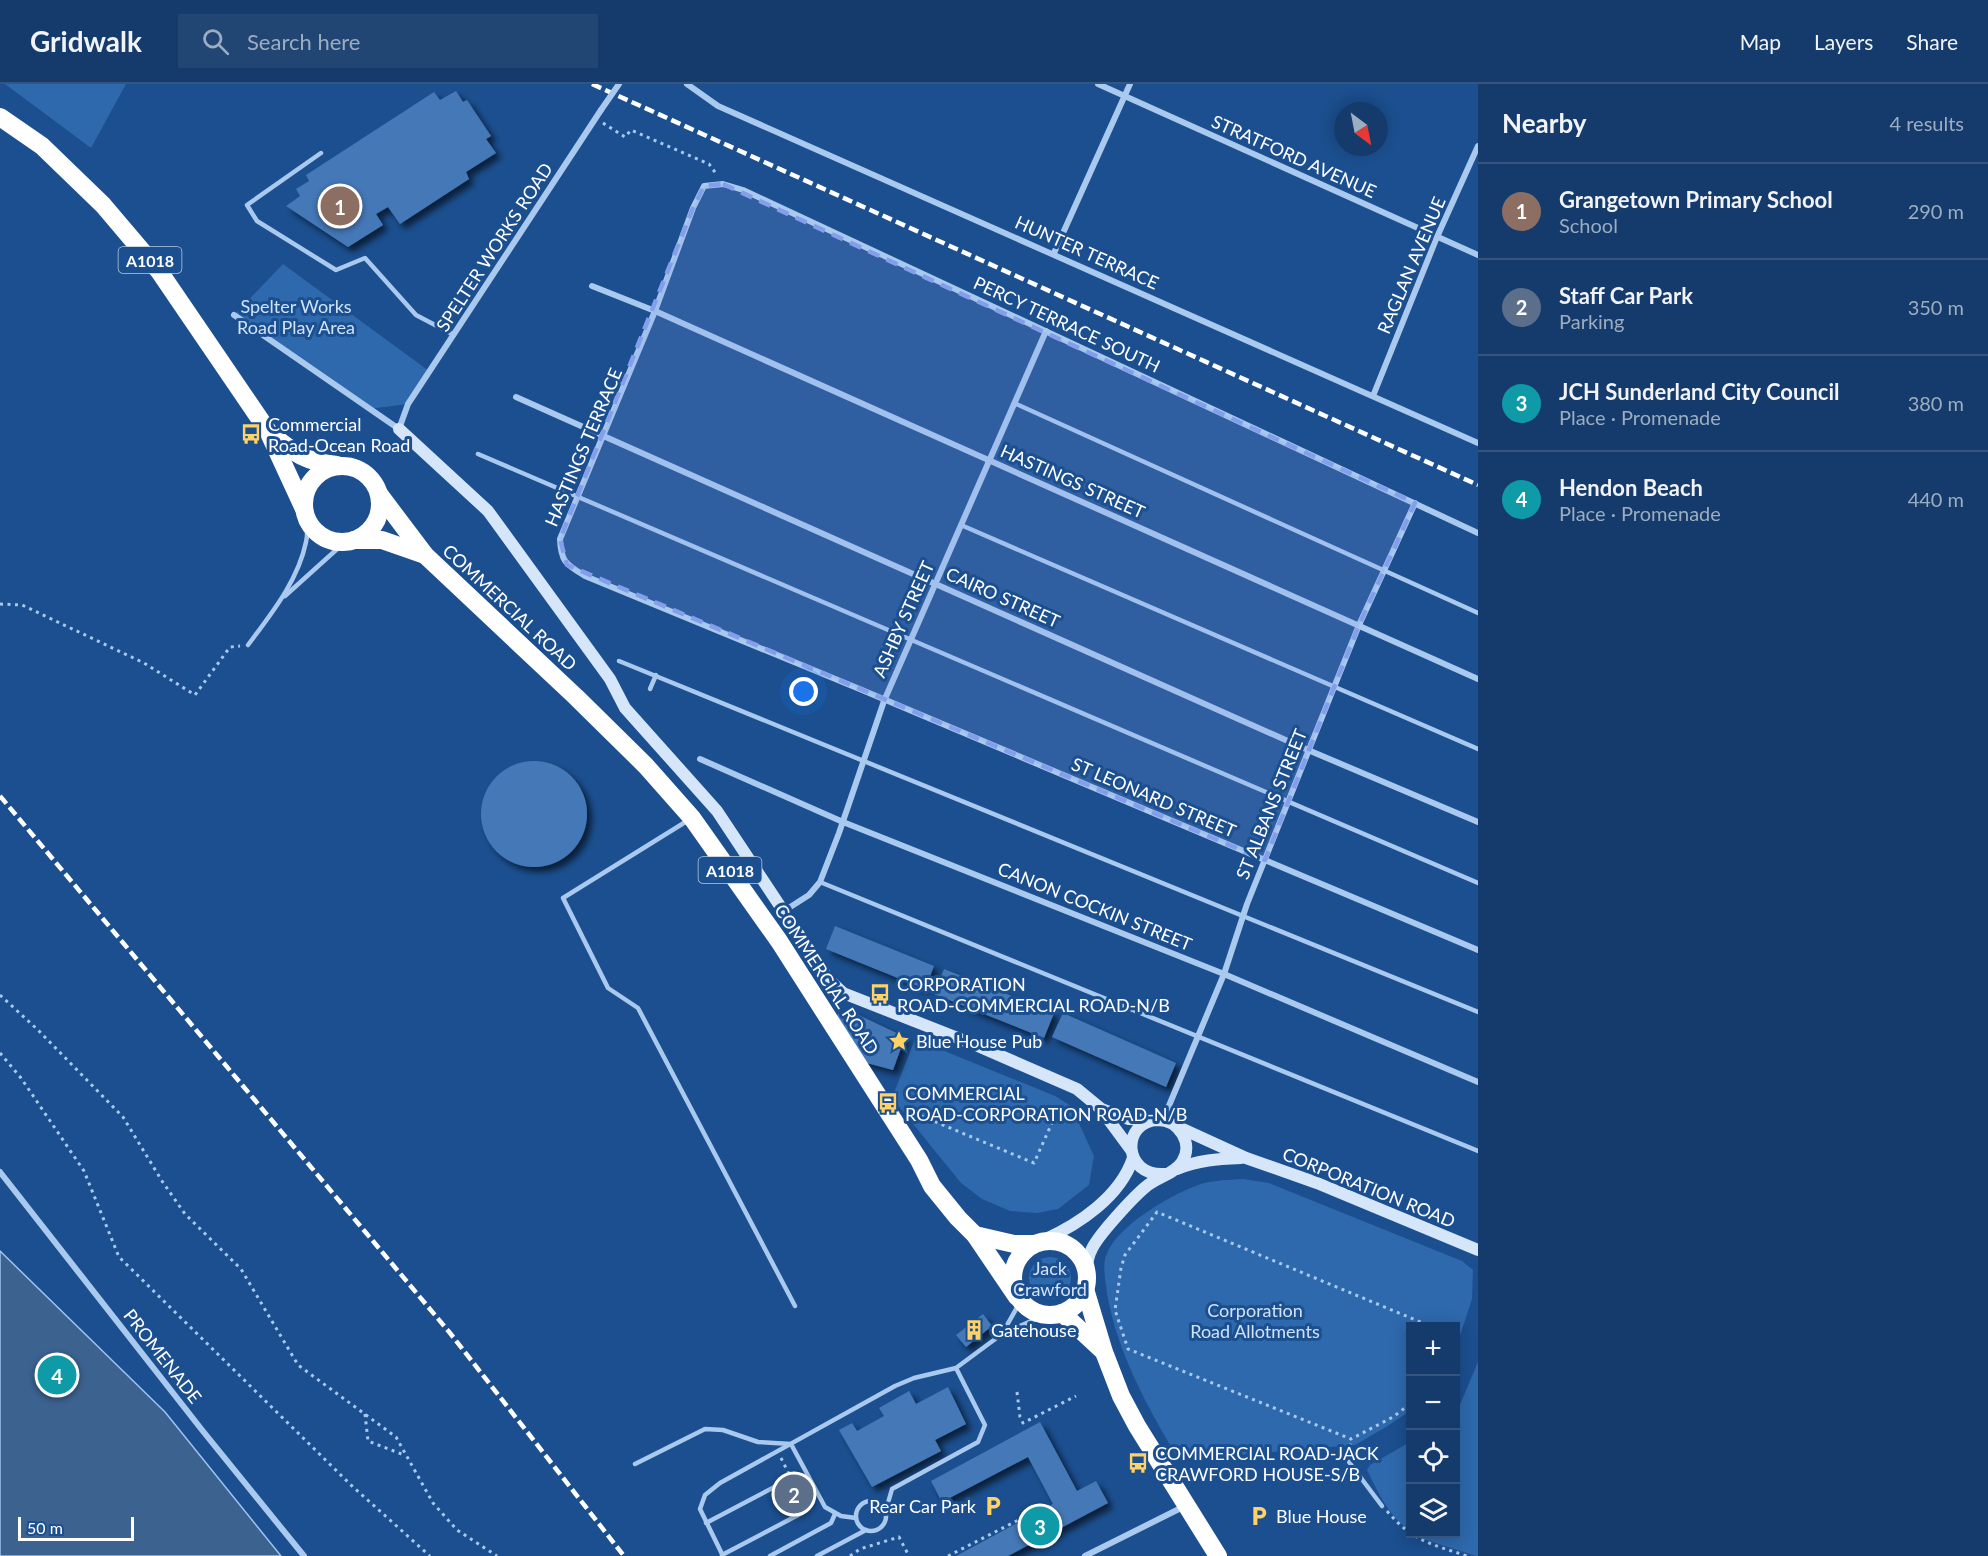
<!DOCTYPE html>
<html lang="en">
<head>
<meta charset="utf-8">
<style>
	body { margin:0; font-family:Lato,sans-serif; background:#214673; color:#f1f3f6 }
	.controls { position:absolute; right:18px; bottom:18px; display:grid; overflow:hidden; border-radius:0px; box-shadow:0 3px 15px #0003 }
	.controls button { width:54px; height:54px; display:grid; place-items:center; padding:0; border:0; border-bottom:2px solid #33557e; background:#143b6b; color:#f1f3f6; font:30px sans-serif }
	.compass { position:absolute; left:1334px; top:18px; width:54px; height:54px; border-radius:50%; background:#143b6b; box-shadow:0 3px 15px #0003; rotate:148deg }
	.scale { position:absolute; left:18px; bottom:15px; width:116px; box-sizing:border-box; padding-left:6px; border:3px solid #fff; border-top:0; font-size:16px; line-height:21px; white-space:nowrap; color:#fff; -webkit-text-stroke:4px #1b4f8f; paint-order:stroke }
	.you { position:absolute; left:804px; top:608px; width:21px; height:21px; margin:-15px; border:4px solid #fff; border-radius:50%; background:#1a73e8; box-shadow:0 0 0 9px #1a73e833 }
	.badge { display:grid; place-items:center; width:39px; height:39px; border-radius:50%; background:#ffd166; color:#fff; font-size:20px; font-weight:700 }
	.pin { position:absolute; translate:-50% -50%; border:3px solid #fff; box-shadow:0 2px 6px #0006 }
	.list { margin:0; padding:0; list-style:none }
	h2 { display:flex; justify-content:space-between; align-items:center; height:78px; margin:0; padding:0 24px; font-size:26px }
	h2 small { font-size:20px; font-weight:400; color:#9dadc1 }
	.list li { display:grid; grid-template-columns:39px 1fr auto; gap:18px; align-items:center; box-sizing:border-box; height:96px; padding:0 24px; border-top:2px solid #33557e }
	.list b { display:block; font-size:22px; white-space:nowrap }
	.list p { margin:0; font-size:20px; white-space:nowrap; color:#9dadc1 }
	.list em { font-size:20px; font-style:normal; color:#9dadc1 }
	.icon { flex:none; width:33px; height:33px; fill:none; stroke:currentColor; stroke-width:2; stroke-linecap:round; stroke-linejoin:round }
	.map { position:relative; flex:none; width:1478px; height:1472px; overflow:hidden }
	header { display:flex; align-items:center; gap:36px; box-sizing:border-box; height:84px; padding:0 30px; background:#143b6b; border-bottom:2px solid #33557e }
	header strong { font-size:28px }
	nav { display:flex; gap:33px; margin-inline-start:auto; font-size:21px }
	.search { width:420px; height:54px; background:#214673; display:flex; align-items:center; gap:15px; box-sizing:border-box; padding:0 21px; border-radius:0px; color:#9dadc1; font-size:22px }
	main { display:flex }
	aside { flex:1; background:#143b6b }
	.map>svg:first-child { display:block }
	.green { fill:#2e69ad }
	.water { fill:#3c6290; stroke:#9cc4f0; stroke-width:1.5 }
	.building { fill:#4478b7; filter:url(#shadow) }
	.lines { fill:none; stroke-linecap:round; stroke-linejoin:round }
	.path { stroke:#a9c9ee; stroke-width:3; stroke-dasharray:3 4.5; stroke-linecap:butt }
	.lane { stroke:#a9c9ee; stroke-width:4.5 }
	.street { stroke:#a9c9ee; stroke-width:6 }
	.secondary { stroke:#d6e6fa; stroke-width:12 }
	.highway { stroke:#fff; stroke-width:18 }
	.rail { stroke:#fff; stroke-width:4.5; stroke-dasharray:10 4.5; stroke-linecap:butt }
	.street-bridge { stroke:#a9c9ee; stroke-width:6 }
	.marked { fill:#839eea; fill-opacity:0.2; stroke:#839eea; stroke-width:4.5; stroke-dasharray:12 8; stroke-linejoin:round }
	.labels { text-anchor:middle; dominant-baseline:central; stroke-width:6; stroke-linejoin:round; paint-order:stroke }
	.shield { fill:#1b4f8f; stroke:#bbcadd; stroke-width:1.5 }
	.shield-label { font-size:16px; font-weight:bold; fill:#fff }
	.street-label { font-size:18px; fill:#fff; stroke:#1b4f8f }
	.park-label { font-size:18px; fill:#cfe3fa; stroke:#1b4f8f }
	.poi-label { font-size:18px; fill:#fff; stroke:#1b4f8f; text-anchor:start }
</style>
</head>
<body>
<header>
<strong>Gridwalk</strong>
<div class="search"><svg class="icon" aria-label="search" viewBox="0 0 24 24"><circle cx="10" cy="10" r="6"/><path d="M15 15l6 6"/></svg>Search here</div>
<nav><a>Map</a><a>Layers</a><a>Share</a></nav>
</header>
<main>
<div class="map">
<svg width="1478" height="1472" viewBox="0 0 1478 1472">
	<defs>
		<filter id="shadow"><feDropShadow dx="5" dy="5" stdDeviation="3" flood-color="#0009"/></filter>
	</defs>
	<rect width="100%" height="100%" fill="#1b4f8f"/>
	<g class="green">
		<polygon points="5,0 126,0 91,64"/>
		<polygon points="283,180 429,287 408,320 369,325 234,231"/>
		<polygon points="915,955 1055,1012 1071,1022 1094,1072 1089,1101 1058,1125 1037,1129 1010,1127 982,1115 961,1099 892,1014"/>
		<path d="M 1243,1095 L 1269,1099 L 1462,1177 L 1473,1186 L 1472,1215 L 1456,1264 L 1456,1242 L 1410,1242 L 1410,1327 L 1386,1343 L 1355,1361 L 1179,1376 C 1148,1324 1117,1269 1107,1209 C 1106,1198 1102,1183 1106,1172 C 1115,1143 1170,1111 1198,1101 C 1212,1096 1228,1096 1243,1095 Z"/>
		<circle cx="1050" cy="1194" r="21"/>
		<polygon points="1478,1278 1478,1472 1476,1472 1423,1455 1415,1450 1456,1450 1456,1330"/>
		<path d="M 1410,1358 L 1410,1447 C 1389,1433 1378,1408 1367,1386 L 1370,1381 Z"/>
	</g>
	<polygon class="water" points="0,1167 165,1328 281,1472 0,1472"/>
	<g class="building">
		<polygon points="456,7 463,18 467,16 491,52 486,55 496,69 466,88 469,95 400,140 388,123 376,130 383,141 348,163 286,122 300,112 296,105 309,97 306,91 434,8 440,16"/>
		<circle cx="534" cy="730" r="53"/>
		<polygon points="835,842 934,882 925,905 826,865"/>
		<polygon points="944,885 1054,929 1044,954 934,910"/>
		<polygon points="848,926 905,953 893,986 863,978 835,936 838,930"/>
		<polygon points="1063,929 1176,979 1166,1003 1052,953"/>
		<polygon points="983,1230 992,1242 966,1263 956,1251"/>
		<polygon points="948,1303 966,1340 935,1356 941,1367 872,1403 839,1346 852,1339 857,1347 884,1332 879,1324 909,1307 916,1320"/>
		<polygon points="1040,1338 1077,1407 1096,1397 1108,1419 1008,1472 956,1472 1053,1420 1028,1373 942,1418 931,1397"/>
	</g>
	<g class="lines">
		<g class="path">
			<polyline points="603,39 625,53 631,46 709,80 717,91"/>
			<polyline points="0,520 22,521 144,579 195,611 230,563 240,562"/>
			<polyline points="0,911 38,946 123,1033 162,1097 185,1130 241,1185 298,1281 396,1353 433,1419 457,1446 497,1472"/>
			<polyline points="0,969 21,994 84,1087 119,1173 353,1403 430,1472"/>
			<polyline points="907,1026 1034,1079 1060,1021"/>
			<polyline points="1017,1308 1020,1333 1023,1339 1076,1312"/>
			<polyline points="1410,1320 1393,1333 1351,1355 1128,1265 1115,1226 1121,1184 1125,1171 1157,1128 1430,1242"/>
			<polyline points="365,1330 368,1357 404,1371"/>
			<polyline points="1349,1370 1351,1355"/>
			<polyline points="781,1374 789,1390"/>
			<path d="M 1387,1427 C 1412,1457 1431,1460 1467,1472"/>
			<polyline points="850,1472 860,1465 899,1453 909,1472"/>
			<polyline points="948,1472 1036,1427 1040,1432"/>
		</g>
		<g class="lane">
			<polyline points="321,69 247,121 257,137 336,186 365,174 416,231 454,251"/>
			<polyline points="1014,319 1478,529"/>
			<polyline points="478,370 1478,799"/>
			<polyline points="961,441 1478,665"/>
			<polyline points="285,512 346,457"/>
			<path d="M 248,561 C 271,530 298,497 306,458 C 308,451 307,442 306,435"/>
			<polyline points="619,577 1478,928"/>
			<polyline points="650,605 656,591"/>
			<polyline points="687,737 563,814 608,904 638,924 795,1222"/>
			<polyline points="820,798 1478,1067"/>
			<polyline points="1002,1250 1020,1218"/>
			<polyline points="1349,1378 1382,1422"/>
			<polyline points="635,1380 705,1345 723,1346 758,1358 791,1360 825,1423 841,1432 856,1434"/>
			<circle cx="871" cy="1432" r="15"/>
			<polyline points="886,1426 892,1405 978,1358 985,1341 956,1284"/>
			<polyline points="706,1439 784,1398 802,1429 722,1471"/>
			<polyline points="723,1472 700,1425 705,1411 720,1399 895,1302 914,1294 956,1284 1002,1250 1045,1231"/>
			<polyline points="770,1472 831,1439 835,1430"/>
			<polyline points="817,1472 866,1446"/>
		</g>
		<g class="street">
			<polyline points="687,0 718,22 1478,359"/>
			<polyline points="1098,0 1478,171"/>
			<polyline points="1054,169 1130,0"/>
			<polyline points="592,202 655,227 1478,595"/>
			<polyline points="234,231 399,345 408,320 601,26"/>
			<polyline points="1373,312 1437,153 1478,62"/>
			<polyline points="516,313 1308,666 1478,738"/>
			<path d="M 1478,449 L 743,106 L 723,100 L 704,102 L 693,124 L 655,227 L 560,455 C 561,478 566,480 585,492 L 862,606 L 1478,866"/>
			<polyline points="700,675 843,738 1224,890 1478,998"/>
			<polyline points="784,827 809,811 820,798 839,749 884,617 1046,247"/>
			<polyline points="1163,1036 1224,890 1247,820 1359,541 1415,419"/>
			<polyline points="0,1088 202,1346 304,1472"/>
			<polyline points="1085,1472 1183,1423"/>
		</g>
		<g class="secondary">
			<polyline points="399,345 488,427 610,595 625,624 717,727 829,896 843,909 978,962 1077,1005 1100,1024 1131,1066"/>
			<polyline points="1101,1025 1129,1035 1151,1036"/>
			<polyline points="1176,1042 1246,1074 1317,1099 1478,1166"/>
			<path d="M 1177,1085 C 1198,1076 1218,1075 1241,1074"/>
			<path d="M 1044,1156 C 1079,1140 1120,1113 1133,1074"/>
			<path d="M 1086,1185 C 1088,1179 1088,1172 1091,1167 C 1096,1153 1135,1111 1148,1101 C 1158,1093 1174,1090 1182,1078 C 1194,1060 1179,1036 1158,1036 C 1121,1037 1122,1093 1165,1090"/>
		</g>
		<g class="highway">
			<polyline points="0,33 42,62 103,121 159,187 268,347 304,425"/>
			<path d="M 271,350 C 295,370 306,378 337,381"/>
			<circle cx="342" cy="420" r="38"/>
			<polyline points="379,410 425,471 576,613 646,682 692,734 779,857 919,1076 932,1102 958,1134 975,1151 1017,1213"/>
			<polyline points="354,456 382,456 425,471"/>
			<polyline points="975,1151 1014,1160 1032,1160"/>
			<circle cx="1050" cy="1194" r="37"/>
			<polyline points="1085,1205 1104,1268 1121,1312 1137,1342 1218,1472"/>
			<polyline points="1062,1229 1103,1267"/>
		</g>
		<g class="rail">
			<polyline points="592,0 1478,401"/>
			<polyline points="0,712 450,1249 624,1472"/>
		</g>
		<polyline class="street-bridge" points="601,26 619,0"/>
	</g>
	<path class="marked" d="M 723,100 L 1415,419 L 1359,541 L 1265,776 L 567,481 L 560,455 L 693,124 L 704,102 Z"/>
	<defs>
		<g id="bus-bare" transform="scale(1.62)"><path d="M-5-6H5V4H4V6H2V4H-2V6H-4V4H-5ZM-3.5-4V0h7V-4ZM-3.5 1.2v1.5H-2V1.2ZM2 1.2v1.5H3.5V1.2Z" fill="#ffd166" stroke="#1b4f8f" stroke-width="2.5" paint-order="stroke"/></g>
		<g id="sight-bare" transform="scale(1.62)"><path d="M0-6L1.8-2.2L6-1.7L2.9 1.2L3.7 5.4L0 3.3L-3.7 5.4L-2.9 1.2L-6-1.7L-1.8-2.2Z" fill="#ffd166" stroke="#1b4f8f" stroke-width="2.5" paint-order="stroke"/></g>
		<g id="building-bare" transform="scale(1.62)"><path d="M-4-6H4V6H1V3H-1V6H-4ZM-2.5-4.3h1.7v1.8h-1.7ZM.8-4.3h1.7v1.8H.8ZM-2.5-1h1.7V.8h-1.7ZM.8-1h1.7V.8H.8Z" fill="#ffd166" stroke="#1b4f8f" stroke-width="2.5" paint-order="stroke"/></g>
		<g id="parking-bare" transform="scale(1.62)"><path d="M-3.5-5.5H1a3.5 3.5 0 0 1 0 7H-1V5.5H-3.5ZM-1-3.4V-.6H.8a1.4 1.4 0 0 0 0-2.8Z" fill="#ffd166" stroke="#1b4f8f" stroke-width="2.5" paint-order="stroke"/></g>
	</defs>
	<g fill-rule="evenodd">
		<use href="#bus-bare" x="251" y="350"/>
		<use href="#bus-bare" x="880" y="910"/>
		<use href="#sight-bare" x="899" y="957"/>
		<use href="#bus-bare" x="888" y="1019"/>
		<use href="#building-bare" x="974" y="1246"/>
		<use href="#bus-bare" x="1138" y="1379"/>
		<use href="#parking-bare" x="993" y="1422"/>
		<use href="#parking-bare" x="1259" y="1432"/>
	</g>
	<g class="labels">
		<g class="shield">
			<rect x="118.5" y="163" width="63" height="26" rx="4.5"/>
			<rect x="698.5" y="773" width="63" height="26" rx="4.5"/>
		</g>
		<g class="shield-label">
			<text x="150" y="176">A1018</text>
			<text x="730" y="786">A1018</text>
		</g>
		<g class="street-label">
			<text transform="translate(1294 72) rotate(24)">STRATFORD AVENUE</text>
			<text transform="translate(494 163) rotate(-57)">SPELTER WORKS ROAD</text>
			<text transform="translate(1087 168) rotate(24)">HUNTER TERRACE</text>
			<text transform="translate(1411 181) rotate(-67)">RAGLAN AVENUE</text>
			<text transform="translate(1067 240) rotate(25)">PERCY TERRACE SOUTH</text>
			<text transform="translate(583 363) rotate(-67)">HASTINGS TERRACE</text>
			<text transform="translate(1073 397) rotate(24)">HASTINGS STREET</text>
			<text transform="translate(1003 513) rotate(24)">CAIRO STREET</text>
			<text transform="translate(510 523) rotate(43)">COMMERCIAL ROAD</text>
			<text transform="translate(903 535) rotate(-66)">ASHBY STREET</text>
			<text transform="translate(1154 713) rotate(23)">ST LEONARD STREET</text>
			<text transform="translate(1271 720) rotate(-68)">ST ALBANS STREET</text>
			<text transform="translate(1095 822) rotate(22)">CANON COCKIN STREET</text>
			<text transform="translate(827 895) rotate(57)">COMMERCIAL ROAD</text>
			<text transform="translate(1369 1103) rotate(22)">CORPORATION ROAD</text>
			<text transform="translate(163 1272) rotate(52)">PROMENADE</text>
		</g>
		<g class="park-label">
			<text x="296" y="222">Spelter Works<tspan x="296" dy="21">Road Play Area</tspan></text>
			<text x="1050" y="1184">Jack<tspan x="1050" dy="21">Crawford</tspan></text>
			<text x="1255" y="1226">Corporation<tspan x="1255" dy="21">Road Allotments</tspan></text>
		</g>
		<g class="poi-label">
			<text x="268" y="340">Commercial<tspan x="268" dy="21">Road-Ocean Road</tspan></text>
			<text x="897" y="900">CORPORATION<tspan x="897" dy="21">ROAD-COMMERCIAL ROAD-N/B</tspan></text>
			<text x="916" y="957">Blue House Pub</text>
			<text x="905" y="1009">COMMERCIAL<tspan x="905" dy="21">ROAD-CORPORATION ROAD-N/B</tspan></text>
			<text x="991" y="1246">Gatehouse</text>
			<text x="1155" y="1369">COMMERCIAL ROAD-JACK<tspan x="1155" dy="21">CRAWFORD HOUSE-S/B</tspan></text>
			<text x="976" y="1422" text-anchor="end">Rear Car Park</text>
			<text x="1276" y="1432">Blue House</text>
		</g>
	</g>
</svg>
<div class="controls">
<button>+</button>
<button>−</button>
<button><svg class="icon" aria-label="locate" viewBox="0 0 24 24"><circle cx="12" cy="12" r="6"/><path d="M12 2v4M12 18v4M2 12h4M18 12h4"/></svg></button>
<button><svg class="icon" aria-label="layers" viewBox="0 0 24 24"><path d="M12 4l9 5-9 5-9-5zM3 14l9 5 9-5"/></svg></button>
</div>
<svg class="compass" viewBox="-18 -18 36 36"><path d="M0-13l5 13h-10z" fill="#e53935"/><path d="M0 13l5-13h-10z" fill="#9dadc1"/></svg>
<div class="scale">50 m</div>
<div class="you"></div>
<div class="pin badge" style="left:340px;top:122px;background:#8d6e63">1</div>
<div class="pin badge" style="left:794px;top:1410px;background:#5c6f8a">2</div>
<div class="pin badge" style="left:1040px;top:1442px;background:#0f9aa8">3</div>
<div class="pin badge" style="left:57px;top:1291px;background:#0f9aa8">4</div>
</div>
<aside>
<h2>Nearby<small>4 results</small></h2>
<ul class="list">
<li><span class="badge" style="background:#8d6e63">1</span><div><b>Grangetown Primary School</b><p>School</p></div><em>290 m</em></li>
<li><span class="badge" style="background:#5c6f8a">2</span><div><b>Staff Car Park</b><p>Parking</p></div><em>350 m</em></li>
<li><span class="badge" style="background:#0f9aa8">3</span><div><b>JCH Sunderland City Council</b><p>Place · Promenade</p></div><em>380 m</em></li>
<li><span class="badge" style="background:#0f9aa8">4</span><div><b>Hendon Beach</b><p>Place · Promenade</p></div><em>440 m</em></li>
</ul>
</aside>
</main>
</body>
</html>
